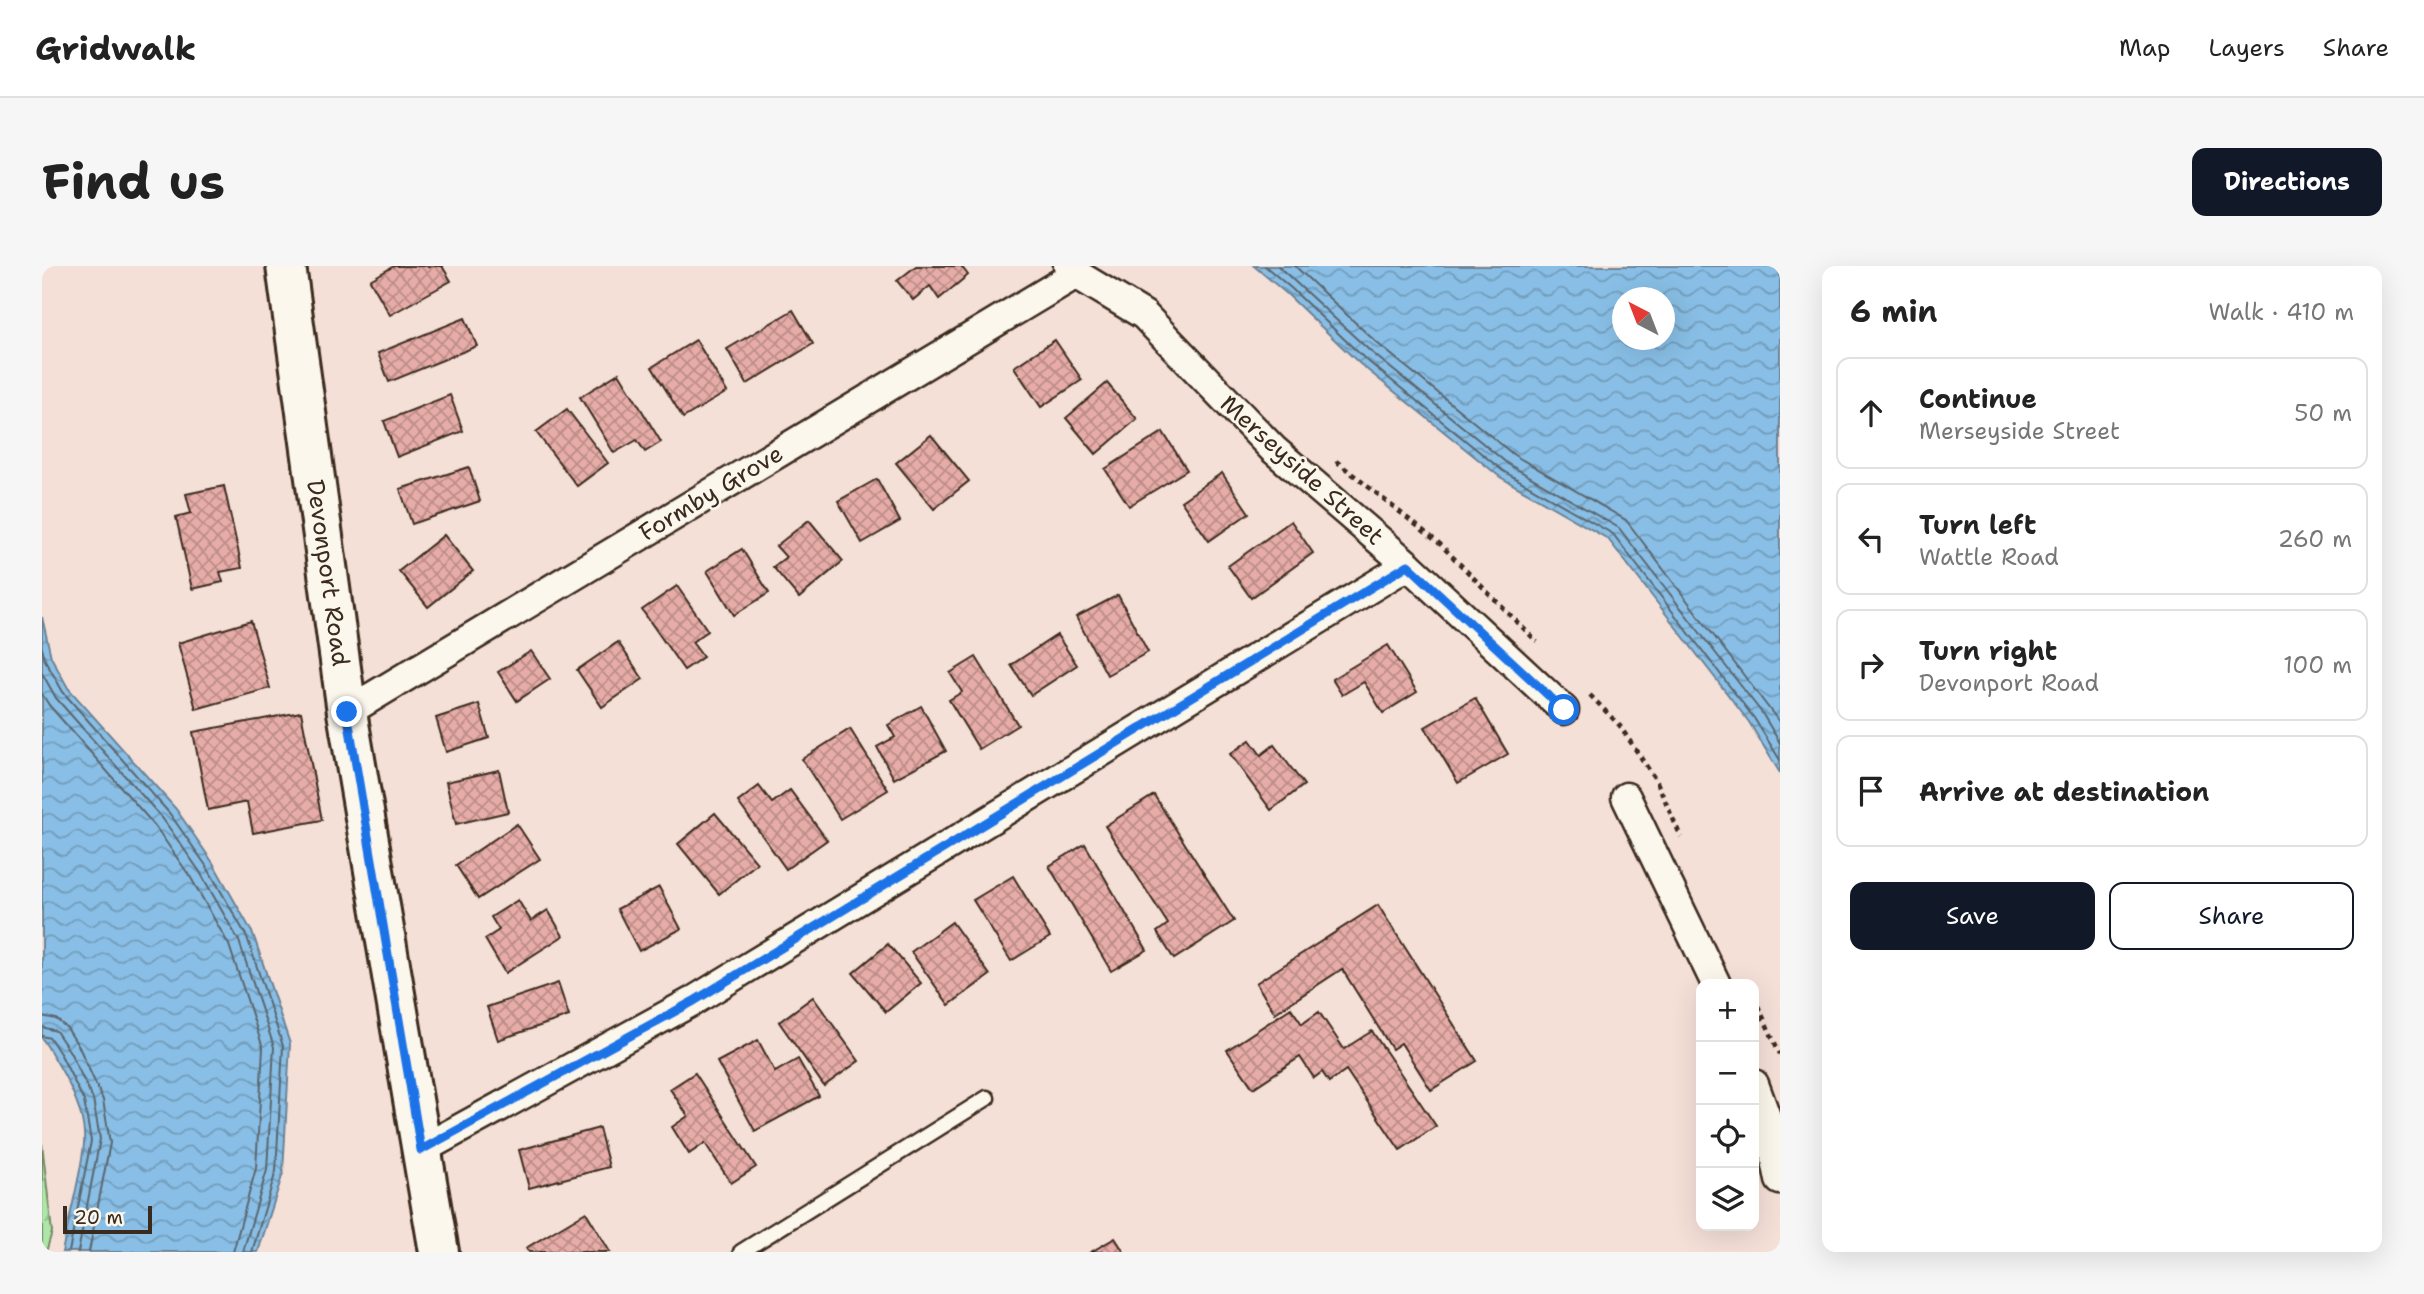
<!DOCTYPE html>
<html lang="en">
<head>
<meta charset="utf-8">
<style>
	body { margin:0; font-family:"Shantell Sans",sans-serif; background:#f6f6f6; color:#222 }
	.controls { position:absolute; right:21px; bottom:21px; display:grid; overflow:hidden; border-radius:14px; box-shadow:0 7px 28px #0002 }
	.controls button { width:63px; height:63px; display:grid; place-items:center; padding:0; border:0; border-bottom:2px solid #e0e0e0; background:#fff; color:#222; font:35px sans-serif }
	.compass { position:absolute; left:1570px; top:21px; width:63px; height:63px; border-radius:50%; background:#fff; box-shadow:0 7px 28px #0002; rotate:318deg }
	.scale { position:absolute; left:21px; bottom:18px; width:89px; box-sizing:border-box; padding-left:7px; border:4px solid #3b2a1e; border-top:0; font-size:19px; line-height:24px; white-space:nowrap; color:#3b2a1e; -webkit-text-stroke:5px #fbf7ec; paint-order:stroke }
	.stop { position:absolute; width:21px; height:21px; margin:-16px; border:5px solid #1a73e8; border-radius:50%; background:#fff }
	.stop.end { background:#1a73e8; border-color:#fff; box-shadow:0 2px 7px #0008 }
	.list { margin:0; padding:0; list-style:none }
	h2 { display:flex; justify-content:space-between; align-items:center; height:91px; margin:0; padding:0 28px; font-size:30px }
	h2 small { font-size:23px; font-weight:400; color:#767676 }
	.list li { display:grid; grid-template-columns:46px 1fr auto; gap:21px; align-items:center; box-sizing:border-box; height:112px; margin:0 14px 14px; padding:0 14px; border:2px solid #e0e0e0; border-radius:14px }
	.list b { display:block; font-size:26px; white-space:nowrap }
	.list p { margin:0; font-size:23px; white-space:nowrap; color:#767676 }
	.list em { font-size:23px; font-style:normal; color:#767676 }
	.actions { display:flex; gap:14px; padding:21px 28px }
	.actions a { flex:1; padding:16px 0; border:2px solid #111827; border-radius:14px; text-align:center; font-size:24px; color:#111827 }
	.actions .main { background:#111827; color:#fff }
	.icon { flex:none; width:38px; height:38px; fill:none; stroke:currentColor; stroke-width:2; stroke-linecap:round; stroke-linejoin:round }
	.map { position:relative; flex:none; width:1738px; height:986px; overflow:hidden; border-radius:14px }
	header { display:flex; align-items:center; gap:42px; box-sizing:border-box; height:98px; padding:0 35px; background:#fff; border-bottom:2px solid #e0e0e0 }
	header strong { font-size:33px }
	nav { display:flex; gap:38px; margin-inline-start:auto; font-size:24px }
	.intro { display:flex; align-items:center; justify-content:space-between; box-sizing:border-box; height:168px; padding:0 42px }
	h1 { margin:0; font-size:49px }
	.button { padding:18px 32px; border-radius:14px; background:#111827; color:#fff; font-size:24px; font-weight:700 }
	main { display:flex; gap:42px; padding:0 42px }
	aside { flex:1; background:#fff; border-radius:14px; box-shadow:0 7px 28px #0002 }
	.map>svg:first-child { display:block }
	.forest { fill:url(#forest-firs); stroke:#748864; stroke-width:2 }
	.water { fill:url(#water-waves); stroke:#6a8396; stroke-width:2; fill-rule:evenodd }
	.lines { fill:none; stroke-linecap:round; stroke-linejoin:round }
	.shore { stroke:#5a666e; stroke-width:2 }
	.building { fill:url(#building-cross-hatch); stroke:#3b2a1e; stroke-width:2 }
	.service-casing { stroke:#3b2a1e; stroke-width:19 }
	.minor-casing { stroke:#3b2a1e; stroke-width:33 }
	.secondary-casing { stroke:#3b2a1e; stroke-width:44 }
	.path { stroke:#3b2a1e; stroke-width:4.5; stroke-dasharray:5 5; stroke-linecap:butt }
	.service { stroke:#fbf7ec; stroke-width:14 }
	.minor { stroke:#fbf7ec; stroke-width:28 }
	.secondary { stroke:#fbf7ec; stroke-width:38 }
	.route { stroke:#1a73e8; stroke-width:9 }
	.labels { text-anchor:middle; dominant-baseline:central; stroke-width:5; stroke-linejoin:round; paint-order:stroke }
	.street-label { font-size:24px; fill:#3b2a1e; stroke:#fbf7ec }
</style>
</head>
<body>
<header>
<strong>Gridwalk</strong>
<nav><a>Map</a><a>Layers</a><a>Share</a></nav>
</header>
<div class="intro"><h1>Find us</h1><a class="button">Directions</a></div>
<main>
<div class="map">
<svg width="1738" height="986" viewBox="0 0 1738 986">
	<defs>
		<pattern id="forest-firs" width="22" height="20" patternUnits="userSpaceOnUse" patternTransform="scale(1.75)"><rect width="22" height="20" fill="#aee6aa"/><path d="M5 1l3.5 6h-7zM16 11l3.5 6h-7z" fill="#97c592"/></pattern>
		<pattern id="water-waves" width="16" height="10" patternUnits="userSpaceOnUse" patternTransform="scale(1.75)"><rect width="16" height="10" fill="#89bfe6"/><path d="M0 5q4-4 8 0t8 0" fill="none" stroke="#719bba"/></pattern>
		<pattern id="building-cross-hatch" width="8" height="8" patternUnits="userSpaceOnUse" patternTransform="scale(1.75)"><rect width="8" height="8" fill="#e7aca8"/><path d="M0 0l8 8M0 8l8-8" fill="none" stroke="#bc8c88"/></pattern>
	</defs>
	<rect width="100%" height="100%" fill="#f5e0d8"/>
	<filter id="ink" filterUnits="userSpaceOnUse"><feTurbulence type="fractalNoise" baseFrequency=".0143" numOctaves="2"/><feDisplacementMap in="SourceGraphic" scale="14" xChannelSelector="R" yChannelSelector="G"/><feConvolveMatrix kernelMatrix="1 2 1 2 8 2 1 2 1" color-interpolation-filters="sRGB"/></filter>
	<g filter="url(#ink)">
		<polygon class="forest" points="0,877 10,966 4,986 0,986"/>
		<g class="water">
			<path d="M 1212,0 L 1738,0 L 1738,507 L 1707,456 L 1566,273 L 1458,211 L 1317,97 L 1245,28 ZM 1580,32 L 1622,32 L 1622,74 L 1580,74 Z"/>
			<path d="M 0,351 L 9,391 L 26,422 L 134,543 L 171,597 L 211,668 L 248,778 L 241,907 L 216,986 L 20,986 C 27,951 38,914 42,878 C 45,843 18,800 0,772 Z"/>
		</g>
		<g class="lines">
			<g class="shore">
				<polyline points="1223,0 1250,23 1322,92 1461,205 1571,268 1712,452 1738,494"/>
				<polyline points="1236,0 1328,85 1466,198 1577,262 1720,447 1738,477"/>
				<polyline points="1253,0 1335,77 1472,189 1584,254 1738,457"/>
				<polyline points="0,382 3,394 21,426 128,548 165,601 205,671 241,780 234,905 210,986"/>
				<polyline points="0,407 14,432 121,553 158,606 197,675 232,781 225,904 201,986"/>
				<polyline points="0,428 7,439 113,560 149,612 187,679 221,782 214,902 191,986"/>
				<polyline points="0,750 14,753 25,762 37,781 61,834 68,877 47,986"/>
				<polyline points="0,761 14,765 28,786 51,833 58,873 36,986"/>
				<polyline points="0,770 8,772 19,789 42,835 49,875 27,986"/>
			</g>
		</g>
		<g class="building">
			<polygon points="352,0 400,0 409,15 348,49 328,14"/>
			<polygon points="874,0 919,0 926,9 897,33 888,20 871,34 855,15"/>
			<polygon points="751,44 771,78 705,118 685,83"/>
			<polygon points="423,52 435,80 347,116 336,87"/>
			<polygon points="654,74 685,126 641,152 610,101"/>
			<polygon points="1013,74 1040,114 999,141 972,101"/>
			<polygon points="577,107 619,176 603,186 595,174 572,187 538,131"/>
			<polygon points="1065,117 1095,153 1054,188 1024,152"/>
			<polygon points="408,129 421,165 355,191 342,155"/>
			<polygon points="525,143 566,197 535,220 494,166"/>
			<polygon points="1121,166 1145,204 1087,240 1063,203"/>
			<polygon points="889,169 927,215 892,243 854,197"/>
			<polygon points="427,201 438,235 370,258 358,223"/>
			<polygon points="1180,207 1207,247 1167,275 1139,235"/>
			<polygon points="835,213 858,255 820,277 796,235"/>
			<polygon points="182,220 200,302 178,306 181,316 150,323 134,251 149,247 144,228"/>
			<polygon points="767,254 801,295 757,332 731,301 744,291 734,280"/>
			<polygon points="1249,255 1271,287 1209,332 1186,300"/>
			<polygon points="402,269 431,305 386,341 357,305"/>
			<polygon points="700,283 727,327 692,349 665,305"/>
			<polygon points="635,320 666,365 650,376 661,391 642,404 600,344"/>
			<polygon points="1076,329 1106,386 1065,409 1034,351"/>
			<polygon points="209,355 228,422 154,443 136,377"/>
			<polygon points="1015,369 1035,399 989,429 969,399"/>
			<polygon points="576,376 601,413 560,441 535,404"/>
			<polygon points="1346,379 1375,426 1341,447 1322,416 1300,429 1290,413"/>
			<polygon points="489,385 508,413 475,435 456,406"/>
			<polygon points="934,391 976,459 937,483 907,434 920,426 908,407"/>
			<polygon points="1433,432 1466,488 1416,517 1383,461"/>
			<polygon points="437,438 447,472 404,486 394,452"/>
			<polygon points="879,440 904,485 852,513 835,481 853,471 846,459"/>
			<polygon points="259,446 280,554 211,567 205,536 166,544 151,466"/>
			<polygon points="808,463 846,524 798,553 760,493"/>
			<polygon points="1208,474 1219,489 1232,479 1262,519 1229,544 1188,488"/>
			<polygon points="457,504 466,546 414,558 404,516"/>
			<polygon points="717,520 730,537 748,524 785,574 744,603 696,536"/>
			<polygon points="1112,529 1192,655 1132,693 1115,666 1126,658 1063,560"/>
			<polygon points="673,547 715,597 677,628 636,578"/>
			<polygon points="475,558 498,593 436,633 414,599"/>
			<polygon points="1043,578 1105,684 1069,705 1007,600"/>
			<polygon points="971,610 1008,671 969,695 931,634"/>
			<polygon points="617,621 639,663 597,685 575,643"/>
			<polygon points="476,634 489,655 506,644 521,670 463,707 443,673 457,664 449,651"/>
			<polygon points="1336,639 1435,795 1389,824 1359,777 1350,783 1300,703 1233,747 1214,717"/>
			<polygon points="910,656 948,709 907,739 869,686"/>
			<polygon points="846,678 879,717 844,746 811,707"/>
			<polygon points="516,717 527,750 456,774 445,741"/>
			<polygon points="771,731 817,795 782,820 737,756"/>
			<polygon points="1249,742 1260,758 1277,746 1302,783 1330,765 1394,860 1358,884 1304,804 1287,816 1280,806 1272,812 1258,791 1211,822 1185,784"/>
			<polygon points="716,774 733,806 756,793 777,830 713,865 675,796"/>
			<polygon points="653,807 714,901 689,917 663,877 647,888 630,861 646,850 628,823"/>
			<polygon points="557,862 567,901 487,922 477,884"/>
			<polygon points="544,946 568,986 487,986 484,982"/>
			<polygon points="1073,972 1082,986 1049,986"/>
		</g>
		<g class="lines">
			<g class="service-casing">
				<polyline id="service" points="699,986 945,832"/>
			</g>
			<g class="minor-casing">
				<g id="minor">
					<polyline points="1026,0 1034,8 1102,49 1231,183 1366,299 1522,444"/>
					<polyline points="305,446 1034,8"/>
					<polyline points="1584,531 1674,718"/>
					<polyline points="1712,818 1727,859 1738,914"/>
					<polyline points="379,884 651,735 1366,299"/>
				</g>
			</g>
			<g class="secondary-casing">
				<polyline id="secondary" points="244,0 305,446 397,986"/>
			</g>
			<g class="path">
				<polyline points="1294,195 1398,278 1495,376"/>
				<polyline points="1548,429 1578,460 1615,516 1639,571"/>
				<polyline points="1712,731 1738,788"/>
			</g>
			<use href="#service" class="service"/>
			<use href="#minor" class="minor"/>
			<use href="#secondary" class="secondary"/>
		</g>
	</g>
	<g class="lines" filter="url(#ink)">
		<polyline class="route" points="305,446 379,884 652,735 1366,299 1522,444"/>
	</g>
	<g class="labels">
		<g class="street-label">
			<text transform="translate(1260 204) rotate(42)">Merseyside Street</text>
			<text transform="translate(669 227) rotate(-31)">Formby Grove</text>
			<text transform="translate(286 307) rotate(82)">Devonport Road</text>
		</g>
	</g>
</svg>
<div class="controls">
<button>+</button>
<button>−</button>
<button><svg class="icon" aria-label="locate" viewBox="0 0 24 24"><circle cx="12" cy="12" r="6"/><path d="M12 2v4M12 18v4M2 12h4M18 12h4"/></svg></button>
<button><svg class="icon" aria-label="layers" viewBox="0 0 24 24"><path d="M12 4l9 5-9 5-9-5zM3 14l9 5 9-5"/></svg></button>
</div>
<svg class="compass" viewBox="-18 -18 36 36"><path d="M0-13l5 13h-10z" fill="#e53935"/><path d="M0 13l5-13h-10z" fill="#767676"/></svg>
<div class="scale">20 m</div>
<div class="stop" style="left:1522px;top:444px"></div>
<div class="stop end" style="left:305px;top:446px"></div>
</div>
<aside>
<h2>6 min<small>Walk · 410 m</small></h2>
<ul class="list">
<li><svg class="icon" aria-label="ahead" viewBox="0 0 24 24"><path d="M12 20V5M6 11l6-6 6 6"/></svg><div><b>Continue</b><p>Merseyside Street</p></div><em>50 m</em></li>
<li><svg class="icon" aria-label="left" viewBox="0 0 24 24"><path d="M17 20v-9H6M10 6l-5 5 5 5"/></svg><div><b>Turn left</b><p>Wattle Road</p></div><em>260 m</em></li>
<li><svg class="icon" aria-label="right" viewBox="0 0 24 24"><path d="M7 20v-9h11M14 6l5 5-5 5"/></svg><div><b>Turn right</b><p>Devonport Road</p></div><em>100 m</em></li>
<li><svg class="icon" aria-label="arrive" viewBox="0 0 24 24"><path d="M6 21V4h12l-3 4 3 4H6"/></svg><div><b>Arrive at destination</b></div></li>
</ul>
<div class="actions"><a class="main">Save</a><a>Share</a></div>
</aside>
</main>
</body>
</html>
